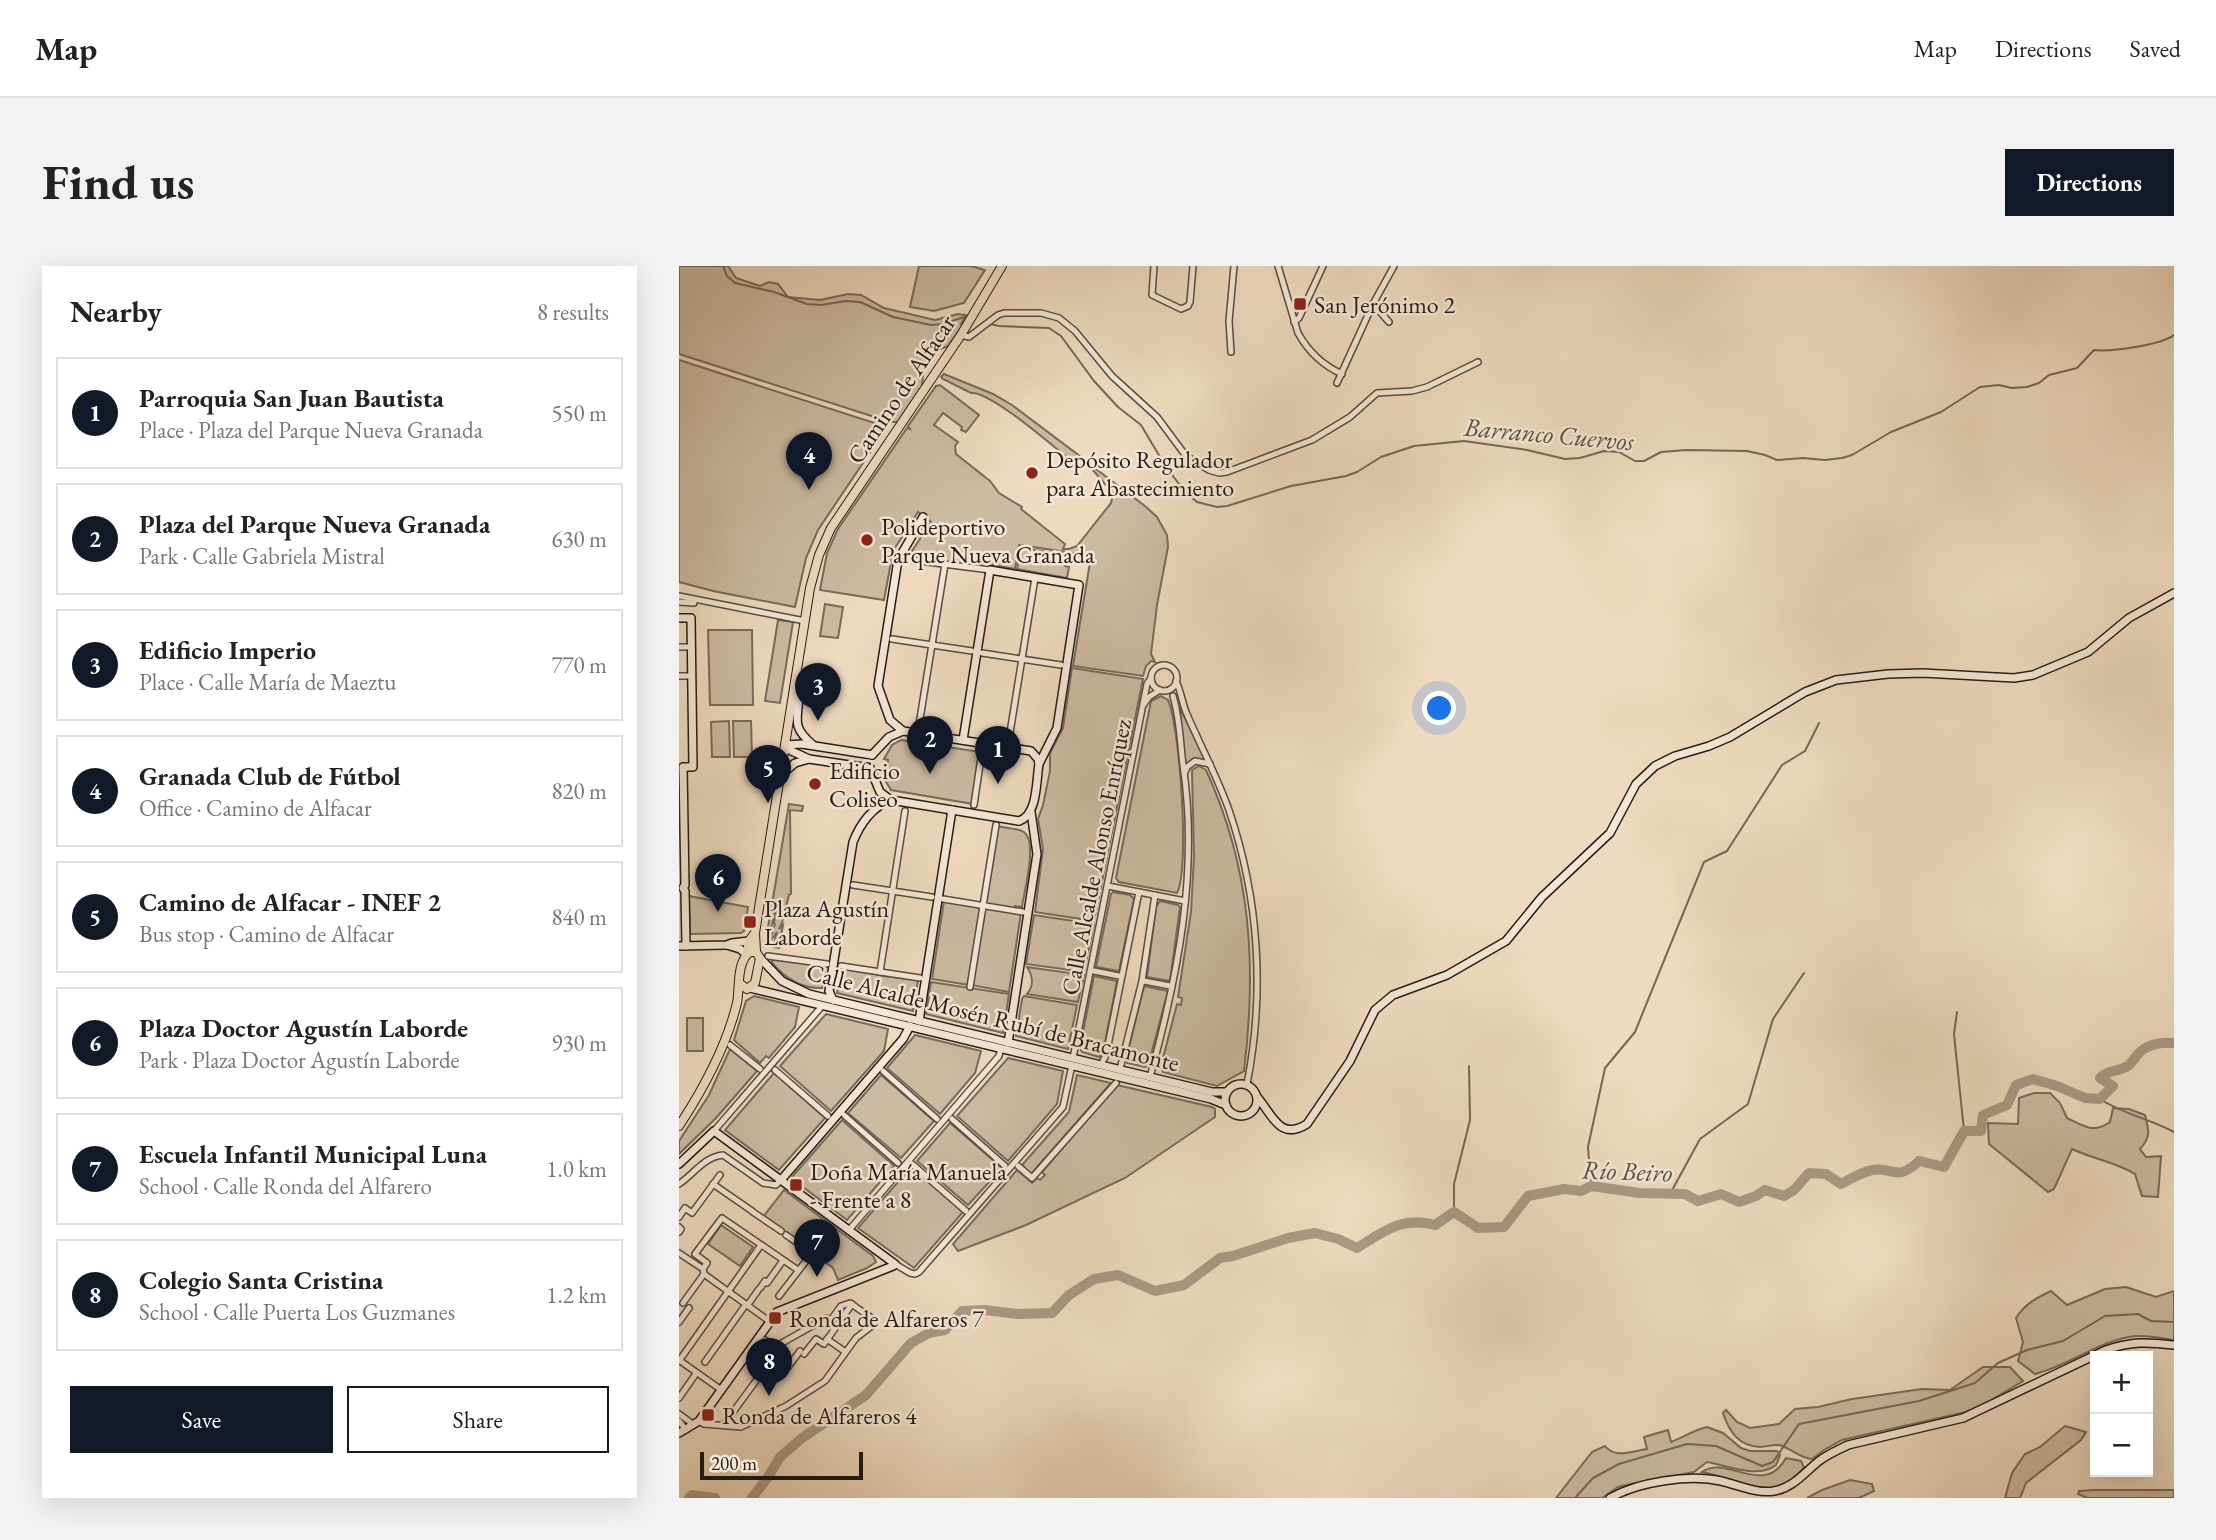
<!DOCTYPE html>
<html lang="en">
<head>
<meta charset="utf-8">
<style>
	body { margin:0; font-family:"EB Garamond",serif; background:#f2f2f2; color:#222 }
	.controls { position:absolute; right:21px; bottom:21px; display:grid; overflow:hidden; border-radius:0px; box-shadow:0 7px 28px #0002 }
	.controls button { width:63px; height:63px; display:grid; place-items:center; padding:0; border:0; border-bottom:2px solid #e0e0e0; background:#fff; color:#222; font:35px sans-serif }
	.scale { position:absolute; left:21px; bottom:18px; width:163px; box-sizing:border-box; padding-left:7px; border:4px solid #261c14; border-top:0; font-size:19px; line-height:24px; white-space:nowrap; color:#261c14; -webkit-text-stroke:5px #f4e7d5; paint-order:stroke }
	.you { position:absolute; left:761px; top:443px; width:24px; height:24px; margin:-18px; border:5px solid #fff; border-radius:50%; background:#1a73e8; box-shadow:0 0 0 10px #1a73e833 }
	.badge { display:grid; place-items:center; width:46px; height:46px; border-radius:50%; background:#111827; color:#fff; font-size:23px; font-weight:700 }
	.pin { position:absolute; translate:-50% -58px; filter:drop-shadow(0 2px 4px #0008) }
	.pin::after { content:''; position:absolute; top:37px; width:24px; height:21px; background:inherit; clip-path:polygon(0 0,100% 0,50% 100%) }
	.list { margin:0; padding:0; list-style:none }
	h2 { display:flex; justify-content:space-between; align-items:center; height:91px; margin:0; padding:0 28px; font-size:30px }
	h2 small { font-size:23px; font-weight:400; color:#767676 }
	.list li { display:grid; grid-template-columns:46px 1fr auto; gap:21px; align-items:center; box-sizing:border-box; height:112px; margin:0 14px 14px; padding:0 14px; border:2px solid #e0e0e0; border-radius:0px }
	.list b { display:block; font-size:26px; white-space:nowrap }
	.list p { margin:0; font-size:23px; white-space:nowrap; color:#767676 }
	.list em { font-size:23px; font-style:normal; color:#767676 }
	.actions { display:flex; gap:14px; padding:21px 28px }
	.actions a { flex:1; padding:16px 0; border:2px solid #111827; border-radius:0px; text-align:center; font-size:24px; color:#111827 }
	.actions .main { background:#111827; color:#fff }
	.map { position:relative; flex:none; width:1495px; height:1232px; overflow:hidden; border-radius:0px }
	header { display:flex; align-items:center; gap:42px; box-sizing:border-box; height:98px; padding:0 35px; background:#fff; border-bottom:2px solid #e0e0e0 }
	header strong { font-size:33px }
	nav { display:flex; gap:38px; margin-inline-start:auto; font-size:24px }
	.intro { display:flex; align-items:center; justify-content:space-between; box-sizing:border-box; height:168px; padding:0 42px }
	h1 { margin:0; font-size:49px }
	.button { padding:18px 32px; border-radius:0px; background:#111827; color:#fff; font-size:24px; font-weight:700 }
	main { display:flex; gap:42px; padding:0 42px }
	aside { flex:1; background:#fff; border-radius:0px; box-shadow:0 7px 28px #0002 }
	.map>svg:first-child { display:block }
	.green { fill:#ccbaa1; stroke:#796b5a; stroke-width:2 }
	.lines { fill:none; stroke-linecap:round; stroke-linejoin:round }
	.stream { stroke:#756757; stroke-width:2 }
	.river { stroke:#aa9984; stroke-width:10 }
	.street-casing { stroke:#584c3e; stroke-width:8 }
	.secondary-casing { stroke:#261c14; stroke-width:10 }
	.primary-casing { stroke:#261c14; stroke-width:10 }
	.street { stroke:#f4e7d5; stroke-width:5 }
	.secondary { stroke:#f4e7d5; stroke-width:7 }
	.primary { stroke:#eedabe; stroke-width:8 }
	.poi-dot { fill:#8f2418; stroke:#f4e7d5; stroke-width:2.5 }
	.labels { text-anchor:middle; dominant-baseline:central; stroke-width:5; stroke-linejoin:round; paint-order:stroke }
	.poi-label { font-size:24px; fill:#261c14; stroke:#f4e7d5; text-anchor:start }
	.street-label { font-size:24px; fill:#261c14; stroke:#f4e7d5 }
	.water-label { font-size:26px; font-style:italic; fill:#5b4e41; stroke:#f4e7d5 }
</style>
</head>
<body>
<header>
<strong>Map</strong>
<nav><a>Map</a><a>Directions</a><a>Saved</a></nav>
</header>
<div class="intro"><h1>Find us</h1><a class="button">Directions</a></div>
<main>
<aside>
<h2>Nearby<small>8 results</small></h2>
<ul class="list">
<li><span class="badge">1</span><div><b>Parroquia San Juan Bautista</b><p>Place · Plaza del Parque Nueva Granada</p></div><em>550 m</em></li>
<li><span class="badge">2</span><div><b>Plaza del Parque Nueva Granada</b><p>Park · Calle Gabriela Mistral</p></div><em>630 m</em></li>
<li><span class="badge">3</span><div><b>Edificio Imperio</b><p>Place · Calle María de Maeztu</p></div><em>770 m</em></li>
<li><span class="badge">4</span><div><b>Granada Club de Fútbol</b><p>Office · Camino de Alfacar</p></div><em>820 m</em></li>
<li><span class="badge">5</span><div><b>Camino de Alfacar - INEF 2</b><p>Bus stop · Camino de Alfacar</p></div><em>840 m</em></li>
<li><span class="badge">6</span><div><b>Plaza Doctor Agustín Laborde</b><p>Park · Plaza Doctor Agustín Laborde</p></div><em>930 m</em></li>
<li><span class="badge">7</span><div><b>Escuela Infantil Municipal Luna</b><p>School · Calle Ronda del Alfarero</p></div><em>1.0 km</em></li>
<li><span class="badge">8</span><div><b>Colegio Santa Cristina</b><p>School · Calle Puerta Los Guzmanes</p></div><em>1.2 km</em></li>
</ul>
<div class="actions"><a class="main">Save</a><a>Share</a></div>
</aside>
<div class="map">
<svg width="1495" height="1232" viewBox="0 0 1495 1232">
	<rect width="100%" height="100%" fill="#eedabe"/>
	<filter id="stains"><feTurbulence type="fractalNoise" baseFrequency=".00286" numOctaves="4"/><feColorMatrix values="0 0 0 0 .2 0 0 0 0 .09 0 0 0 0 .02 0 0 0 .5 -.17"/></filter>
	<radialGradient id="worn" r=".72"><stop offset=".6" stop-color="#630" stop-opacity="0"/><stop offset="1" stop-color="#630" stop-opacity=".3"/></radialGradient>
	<g class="green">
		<polygon points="0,0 49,0 57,12 81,20 90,16 99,18 109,31 141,34 169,28 182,29 205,42 256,54 279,48 287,49 282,58 284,59 269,80 254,86 245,99 243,121 219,156 211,156 0,88"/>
		<polygon points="240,0 292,0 306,4 285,37 255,45 231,41"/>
		<polygon points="0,94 208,161 139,264 127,292 116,341 34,325 0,316"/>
		<path d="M 265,108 L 314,128 L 333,139 L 402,191 L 396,198 C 377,183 312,125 292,127 L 264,113 L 262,111 Z"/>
		<polygon points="261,119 300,149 287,166 282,164 283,161 264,147 255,159 279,176 276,180 277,188 311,215 320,227 343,241 342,243 386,278 384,283 390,283 398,280 432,237 434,227 405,194 466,240 478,251 488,269 489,281 478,339 472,388 476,396 472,395 467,400 464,410 394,400 411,296 406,289 340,279 336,303 303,297 302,301 229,291 252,256 239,246 214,285 205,334 141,324 148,287 159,263 228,162 231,163 229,160 257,120"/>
		<polygon points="342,282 388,289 386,300 390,301 388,312 338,303"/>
		<polygon points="146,338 164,341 159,372 141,370"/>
		<polygon points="99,354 114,356 101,437 86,435"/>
		<polygon points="29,364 73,364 74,439 31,439"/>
		<polygon points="393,402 464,413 415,655 356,646 364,583 359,553 364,539 371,505 371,487 384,462"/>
		<path d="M 482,430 L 489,434 C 501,461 511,603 498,627 L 440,616 L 437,612 L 472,435 Z"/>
		<polygon points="501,442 526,493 514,494 506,502"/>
		<polygon points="50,455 51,491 33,491 32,456"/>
		<polygon points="54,455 72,455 73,491 55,491"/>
		<polygon points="222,474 302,486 294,538 212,524 206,514 204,501 208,501 209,494 205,493 213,479"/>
		<path d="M 520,500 L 527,504 C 572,602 578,699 565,805 L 538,820 L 484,806 L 482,800 L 498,738 L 502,739 L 503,732 L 499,731 L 512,646 L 515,590 L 513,504 Z"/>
		<polygon points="110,538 124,540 123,545 111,544 112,628 110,629 103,657 100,663 104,659 100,682 94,681 98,666 90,677 96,658 95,657 97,643 88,679 86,679"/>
		<path d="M 318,560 C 325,562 338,562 345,566 C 359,576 345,626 343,641 L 336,640 L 335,643 L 305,638 Z"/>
		<polygon points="434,626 451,629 455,633 440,705 417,701 432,628"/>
		<polygon points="10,630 69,641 65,665 62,667 11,668"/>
		<polygon points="265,635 302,640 290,719 253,713"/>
		<polygon points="481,635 499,639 501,641 491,715 468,711 477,641"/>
		<polygon points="306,641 342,647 330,726 292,719"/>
		<polygon points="355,649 415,658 405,706 347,698"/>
		<path d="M 93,693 L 147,699 L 143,722 C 123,723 106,712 93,697 Z"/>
		<polygon points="162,701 205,710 239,714 234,745 158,727"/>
		<path d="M 348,701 L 405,709 L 399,736 L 348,728 C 355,720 354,710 348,701 Z"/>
		<polygon points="415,710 438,715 424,787 420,791 403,786 401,782"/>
		<polygon points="252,716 330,728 324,767 247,748"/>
		<polygon points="465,720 489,725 469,800 466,801 448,797 447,793"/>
		<polygon points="75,730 120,741 116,761 90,792 87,790 81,797 55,774 67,735"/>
		<polygon points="345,730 398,739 389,783 337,770 343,733"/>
		<polygon points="147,748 209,763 205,785 152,845 101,800"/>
		<rect x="8" y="752" width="16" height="33"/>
		<polygon points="236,769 302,785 296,807 261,848 208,802"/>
		<polygon points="51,783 78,805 37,852 0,888 0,875 30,829"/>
		<polygon points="329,792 384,805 378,838 329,895 278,850"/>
		<polygon points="95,807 146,852 100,904 46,864"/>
		<polygon points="202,809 255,855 222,892 169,847"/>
		<polygon points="398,809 432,817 352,908 343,899 390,846"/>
		<polygon points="438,819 533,841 536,843 536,851 446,912 347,959 279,985 274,978 338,904 353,917 358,912 361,914 366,909 363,906"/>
		<path d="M 1355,827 L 1371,827 L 1381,837 L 1388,852 C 1405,860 1414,868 1431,856 L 1434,842 L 1450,843 L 1466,849 C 1470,865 1472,871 1461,883 L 1467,891 L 1482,890 L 1479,931 L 1463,930 L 1456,908 C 1436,896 1414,893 1393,883 L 1375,923 L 1369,926 L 1310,878 L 1309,857 L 1339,858 L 1340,832 Z"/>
		<polygon points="163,854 215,900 168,954 112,912"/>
		<polygon points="271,857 323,902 289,939 238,895"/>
		<polygon points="232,901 284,946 235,1002 179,962"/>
		<polygon points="105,924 194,990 197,996 188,1002 159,1014 154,1002 84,951"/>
		<polygon points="42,959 74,981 61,1000 29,978"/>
		<path d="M 1447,1021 L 1477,1031 L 1495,1025 L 1495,1074 C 1481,1072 1464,1068 1450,1071 C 1417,1077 1389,1100 1356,1108 L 1339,1095 L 1344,1076 L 1337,1052 C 1346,1038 1357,1032 1372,1025 L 1388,1039 L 1426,1023 Z"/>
		<path d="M 1304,1101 L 1331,1101 L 1344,1115 L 1309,1136 L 1287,1146 L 1163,1174 L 1145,1184 L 1133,1193 C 1121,1192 1114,1184 1103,1180 C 1096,1177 1089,1181 1081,1181 C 1059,1180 1050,1165 1044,1147 L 1047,1144 L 1058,1156 L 1071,1162 L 1100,1158 L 1116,1143 L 1139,1141 L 1173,1133 L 1243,1123 L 1271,1124 Z"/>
		<polygon points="1386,1160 1407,1166 1402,1174 1347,1217 1341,1232 1326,1232 1333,1207 1346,1188 1361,1181"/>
		<path d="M 1028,1161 L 1044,1167 L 1062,1182 L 1071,1185 L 1098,1185 L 1101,1189 L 1097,1199 C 1079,1213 1049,1200 1028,1196 L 1015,1206 L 947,1219 L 939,1221 L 923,1232 L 877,1232 L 913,1186 L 926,1180 C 936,1193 953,1185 968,1183 L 965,1171 L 989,1164 L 992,1176 C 1005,1171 1015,1164 1028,1161 Z"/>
		<path d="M 1107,1192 L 1122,1195 L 1125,1202 C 1120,1207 1115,1213 1109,1217 C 1083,1232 1049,1210 1023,1206 C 1047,1188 1085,1232 1107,1192 Z"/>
		<polygon points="1171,1214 1193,1218 1195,1225 1180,1232 1128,1232 1143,1224"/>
		<polygon points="1415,1224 1495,1224 1495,1232 1408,1232 1399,1228 1400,1225"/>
	</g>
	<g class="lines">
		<g class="stream">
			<polyline points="44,0 48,10 56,17 95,26 128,38 142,39 167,35 181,36 214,51 252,59 265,58 285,51"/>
			<path d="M 311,58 L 320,60 L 370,62 L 382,70 L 415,115 L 439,141 L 462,159 L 487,201 L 507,227 L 518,236 L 538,241 L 548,240 L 612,220 L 667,210 L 678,206 L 702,191 L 735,180 L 785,175 L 848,184 L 886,193 L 901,192 L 925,185 L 940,186 L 956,195 L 965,195 L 982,186 L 1007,184 L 1068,185 L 1086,189 L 1098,194 L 1124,192 L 1146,194 L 1163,192 L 1173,189 L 1212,166 L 1262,146 L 1301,121 L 1320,119 L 1333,122 L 1348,121 L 1360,117 L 1370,109 L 1398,102 L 1415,84 C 1433,86 1481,79 1495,69"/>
			<polyline points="1278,746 1275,768 1285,865"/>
			<path d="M 1421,833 C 1444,848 1471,853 1495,866"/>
			<polyline points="912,920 909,881 926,802 956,766 1025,596 1048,585 1103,499 1126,485 1140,457"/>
			<polyline points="991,928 1021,873 1069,838 1094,753 1125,707"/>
			<polyline points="775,946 775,918 791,854 790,800"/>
			<polyline points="896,1232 914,1212 940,1198 1008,1178 1037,1180 1083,1200 1094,1196 1120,1158 1240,1135 1296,1117 1319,1097 1348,1084 1384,1075 1426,1050 1459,1048 1472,1055 1495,1056"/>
		</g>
		<g class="river">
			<polyline points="10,1232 13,1229 36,1232"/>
			<path d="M 73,1232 L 89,1211 L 101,1191 L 123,1172 L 187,1129 L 232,1077 L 250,1067 L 266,1064 L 283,1045 L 305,1044 L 339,1048 L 373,1047 L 390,1029 L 415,1013 L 439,1009 L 476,1025 L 505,1019 L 541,992 L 554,990 L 609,972 L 636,967 L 659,973 L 678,982 C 705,965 723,950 756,959 L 775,946 L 799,962 L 825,961 L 849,930 L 885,923 L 902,925 L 912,920 L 961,927 L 1006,928 L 1019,935 L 1042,928 L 1060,936 L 1077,930 L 1086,924 L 1105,930 L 1115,924 L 1130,907 L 1147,908 L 1162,918 C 1171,913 1183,906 1193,904 C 1214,900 1217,917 1240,895 L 1265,901 L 1285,865 L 1302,865 L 1304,849 L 1328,839 L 1337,819 L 1354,813 L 1378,820 L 1406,832 L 1421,833 L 1434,820 L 1421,812 C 1429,804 1437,806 1447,801 C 1454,797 1456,790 1462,785 C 1472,777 1484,776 1495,777"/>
		</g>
		<g class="street-casing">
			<g id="street">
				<polyline points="475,0 473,29 502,43 509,40 511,36 514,0"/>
				<path d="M 599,0 L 619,67 C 629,85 643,99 663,108"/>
				<polyline points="694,38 710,56"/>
				<polyline points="615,56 620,52 644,0"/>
				<polyline points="282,69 290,71 319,49 325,47 362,47 380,52 396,65 433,110 478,151 507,190 530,204 540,207 548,206 633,174 671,151 698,127 733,125 748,121 799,96"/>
				<polyline points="552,86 550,55 555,0"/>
				<polyline points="658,117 694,38 715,0"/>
				<polyline points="225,293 311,304"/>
				<polyline points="0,330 126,355"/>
				<polyline points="0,336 15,337"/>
				<polyline points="213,373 293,385"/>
				<polyline points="0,381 8,381"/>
				<polyline points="303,387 382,399"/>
				<circle cx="485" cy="412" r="13"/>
				<polyline points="0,410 12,410"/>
				<path d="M 497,415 C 502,425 503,436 507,446 C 521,479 538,510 550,544 C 580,632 586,727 568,818"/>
				<polyline points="465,438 470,431 481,424"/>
				<polyline points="240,459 266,298"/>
				<polyline points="330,473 356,312"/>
				<polyline points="506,506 508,501 516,495 531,498"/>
				<polyline points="295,539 303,485"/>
				<polyline points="174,619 253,631"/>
				<polyline points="429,620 506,635"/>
				<polyline points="264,633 344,646"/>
				<polyline points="89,690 148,698"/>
				<polyline points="162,700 241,712"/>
				<polyline points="415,705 440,710"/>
				<polyline points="201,706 226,545"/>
				<polyline points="465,715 491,720"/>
				<polyline points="291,721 317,559"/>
				<polyline points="51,779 81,803"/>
				<polyline points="394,792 465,433 468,418 472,412"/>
				<polyline points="422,799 427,789 460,626"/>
				<polyline points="441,803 463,715 476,629"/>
				<polyline points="96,804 149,850"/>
				<polyline points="204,805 258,853"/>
				<path d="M 471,811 C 499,709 520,604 504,499 C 501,475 501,453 494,430"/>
				<polyline points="165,849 219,897"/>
				<polyline points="273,853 326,900"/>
				<polyline points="35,865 144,739"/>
				<polyline points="233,898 287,945"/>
				<polyline points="339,900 353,912 437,817"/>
				<path d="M 0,918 C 15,908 25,891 44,889 L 84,917 L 97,919 L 102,914"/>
				<polyline points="34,918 73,945"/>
				<polyline points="74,946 102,965"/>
				<polyline points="0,951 6,942 13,947 41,909"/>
				<polyline points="0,961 2,963 0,966"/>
				<polyline points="170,964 320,790 322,782"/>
				<polyline points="0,987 21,1001"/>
				<polyline points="216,998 231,1007 236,1008 240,1006 384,841 393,799"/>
				<polyline points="25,1008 90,1055"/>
				<polyline points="82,1021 86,1015 88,1017 103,996"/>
				<polyline points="100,1030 127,995 124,985 126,982 107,969"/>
				<polyline points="4,1037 25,1008 24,1003 28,997 16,988 43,952 119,1004"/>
				<polyline points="70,1037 80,1023"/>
				<polyline points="0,1056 10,1042"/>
				<polyline points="148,1073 165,1085"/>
				<polyline points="96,1081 147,1052 151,1055 162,1040 171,1037 194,1053"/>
				<polyline points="125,1088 137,1073 145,1078 173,1038"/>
				<polyline points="0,1094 41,1123"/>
				<polyline points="0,1095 82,979"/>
				<polyline points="90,1095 101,1095 109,1101 121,1085"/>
				<polyline points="26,1096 65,1041"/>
				<polyline points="81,1108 98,1083 86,1074"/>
				<polyline points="0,1132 16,1109"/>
				<polyline points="0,1148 11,1156"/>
				<polyline points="0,1155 7,1164"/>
				<polyline points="20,1155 25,1158 62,1161 107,1140 146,1115 177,1072 194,1059"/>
				<polyline points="46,1157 79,1112"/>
			</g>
		</g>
		<g class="secondary-casing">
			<g id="secondary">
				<polyline points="0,352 12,352 14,501 4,501 6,619 4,622 6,625 7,680"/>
				<path d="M 114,429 L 120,433 C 117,457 115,463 134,479"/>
				<polyline points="224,465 211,454 199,420 219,294 244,251"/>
				<polyline points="284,474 311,304 400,319 378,462 360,498"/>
				<polyline points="106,479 123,478 193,489"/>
				<polyline points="106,482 130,493 191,502"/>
				<path d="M 193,489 L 210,471 L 224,465 L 352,485 L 359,493 L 360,498 C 357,515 359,549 340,555"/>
				<polyline points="191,502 201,526 212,534 340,555"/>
				<polyline points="102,509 116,497 130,493"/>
				<polyline points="48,679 61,683 67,688"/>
				<polyline points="0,680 48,679 53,677 70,675"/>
				<polyline points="81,692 103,715 130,728 533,826 548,826"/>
				<polyline points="71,722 532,833 547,839"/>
				<path d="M 154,734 L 150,725 L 174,576 C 181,558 194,540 212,534"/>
				<polyline points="240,755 273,544"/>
				<polyline points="329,777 358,588 352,546"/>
				<circle cx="562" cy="834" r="16"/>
				<path d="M 579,832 C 594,850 601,875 628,858 L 671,795 L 696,744 L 714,729 L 768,709 L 827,675 L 863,631 L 931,567 L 957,518 L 976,500 L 996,490 L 1030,480 L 1051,471 L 1126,426 L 1157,414 L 1209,408 L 1244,407 L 1335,412 L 1354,409 L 1409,386 L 1450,352 L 1495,327"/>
				<polyline points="0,898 35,865 216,998 214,1000 98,1046 20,1155 0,1167"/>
				<polyline points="102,914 224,773 231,760"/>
				<path d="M 931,1232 C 959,1216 1010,1208 1042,1215 C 1059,1219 1078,1228 1095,1225 C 1114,1222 1126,1206 1140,1195 C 1149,1188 1159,1184 1169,1179 L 1284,1152 L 1427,1084 C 1453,1075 1468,1076 1495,1079"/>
			</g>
		</g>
		<g class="primary-casing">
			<g id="primary">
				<polyline points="77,686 76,667 131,322 140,289 152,262 282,69 323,0"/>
				<polyline points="68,687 70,675 76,667"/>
				<path d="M 0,860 C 25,822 47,782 58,737 C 61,722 57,696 71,686 L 77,686 L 81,692 L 76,717 L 68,723 L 60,717"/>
			</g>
		</g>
		<use href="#street" class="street"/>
		<use href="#secondary" class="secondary"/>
		<use href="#primary" class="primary"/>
	</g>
	<g class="poi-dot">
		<rect x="614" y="31" width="14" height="14" rx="3.5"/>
		<circle cx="353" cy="207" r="7"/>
		<circle cx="188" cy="274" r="7"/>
		<circle cx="136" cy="518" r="7"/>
		<rect x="64" y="649" width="14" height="14" rx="3.5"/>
		<rect x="110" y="912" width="14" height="14" rx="3.5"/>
		<rect x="89" y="1045" width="14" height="14" rx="3.5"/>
		<rect x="22" y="1142" width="14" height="14" rx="3.5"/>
	</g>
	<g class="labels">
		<g class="poi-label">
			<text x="635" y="38">San Jerónimo 2</text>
			<text x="367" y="193">Depósito Regulador<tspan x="367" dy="28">para Abastecimiento</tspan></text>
			<text x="202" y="260">Polideportivo<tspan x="202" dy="28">Parque Nueva Granada</tspan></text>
			<text x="150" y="504">Edificio<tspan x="150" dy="28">Coliseo</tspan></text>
			<text x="85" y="642">Plaza Agustín<tspan x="85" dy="28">Laborde</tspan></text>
			<text x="131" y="905">Doña María Manuela<tspan x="131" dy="28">- Frente a 8</tspan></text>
			<text x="110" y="1052">Ronda de Alfareros 7</text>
			<text x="43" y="1149">Ronda de Alfareros 4</text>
		</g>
		<g class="street-label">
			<text transform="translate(222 123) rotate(-56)">Camino de Alfacar</text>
			<text transform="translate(417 591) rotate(-79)">Calle Alcalde Alonso Enríquez</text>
			<text transform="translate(314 751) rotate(14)">Calle Alcalde Mosén Rubí de Bracamonte</text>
		</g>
		<g class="water-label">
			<text transform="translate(870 168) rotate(5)">Barranco Cuervos</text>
			<text transform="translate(948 905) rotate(2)">Río Beiro</text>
		</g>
	</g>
	<rect width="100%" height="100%" filter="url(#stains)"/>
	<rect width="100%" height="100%" fill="url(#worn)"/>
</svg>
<div class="controls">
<button>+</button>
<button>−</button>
</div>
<div class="scale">200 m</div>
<div class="you"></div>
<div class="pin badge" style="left:319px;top:518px">1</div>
<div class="pin badge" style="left:251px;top:508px">2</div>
<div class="pin badge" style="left:139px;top:455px">3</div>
<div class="pin badge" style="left:130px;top:224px">4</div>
<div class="pin badge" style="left:89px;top:537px">5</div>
<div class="pin badge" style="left:39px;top:646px">6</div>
<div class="pin badge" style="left:138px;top:1011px">7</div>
<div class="pin badge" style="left:90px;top:1130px">8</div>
</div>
</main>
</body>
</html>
